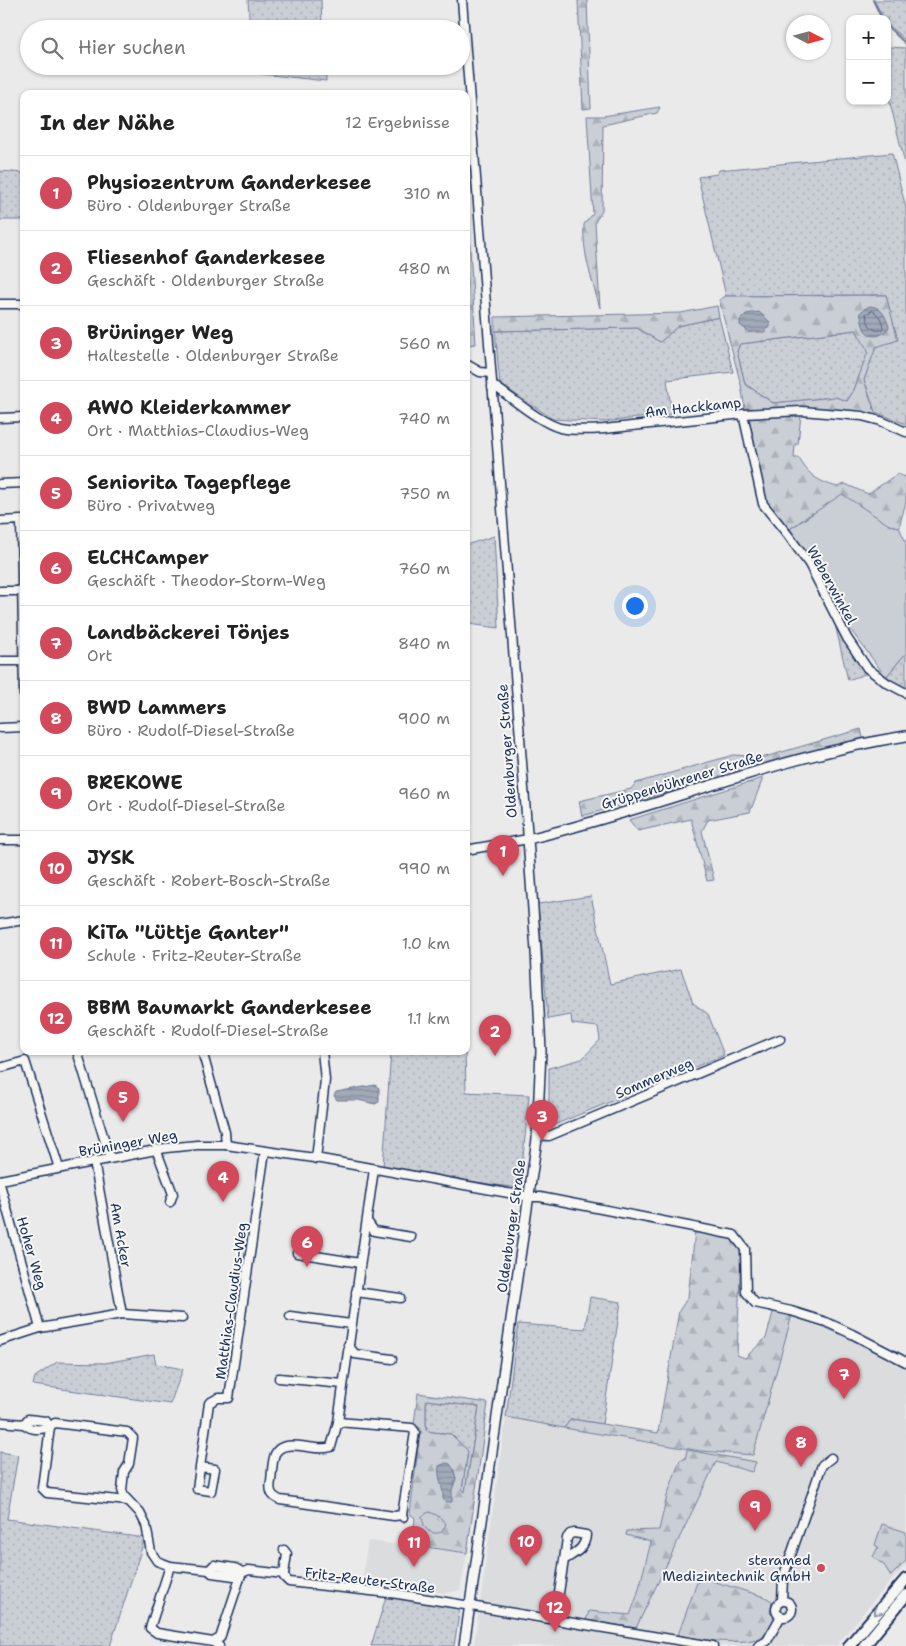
<!DOCTYPE html>
<html lang="de">
<head>
<meta charset="utf-8">
<style>
	body { margin:0; font-family:"Shantell Sans",sans-serif; background:#f6f6f6; color:#222 }
	.controls { position:absolute; right:15px; top:15px; display:grid; overflow:hidden; border-radius:10px; box-shadow:0 1px 4px #0004 }
	.controls button { width:45px; height:45px; display:grid; place-items:center; padding:0; border:0; border-bottom:1px solid #e0e0e0; background:#fff; color:#222; font:25px sans-serif }
	.compass { position:absolute; left:786px; top:15px; width:45px; height:45px; border-radius:50%; background:#fff; box-shadow:0 1px 4px #0004; rotate:96deg }
	.you { position:absolute; left:634px; top:605px; width:18px; height:18px; margin:-12px; border:4px solid #fff; border-radius:50%; background:#1a73e8; box-shadow:0 0 0 8px #1a73e833 }
	.badge { display:grid; place-items:center; width:32px; height:32px; border-radius:50%; background:#d1495b; color:#fff; font-size:16px; font-weight:700 }
	.pin { position:absolute; translate:-50% -41px; filter:drop-shadow(0 1px 2px #0008) }
	.pin::after { content:''; position:absolute; top:26px; width:18px; height:15px; background:inherit; clip-path:polygon(0 0,100% 0,50% 100%) }
	.list { margin:0; padding:0; list-style:none }
	h2 { display:flex; justify-content:space-between; align-items:center; height:65px; margin:0; padding:0 20px; font-size:21px }
	h2 small { font-size:16px; font-weight:400; color:#767676 }
	.list li { display:grid; grid-template-columns:32px 1fr auto; gap:15px; align-items:center; box-sizing:border-box; height:75px; padding:0 20px; border-top:1px solid #e0e0e0 }
	.list b { display:block; font-size:19px; white-space:nowrap }
	.list p { margin:0; font-size:16px; white-space:nowrap; color:#767676 }
	.list em { font-size:16px; font-style:normal; color:#767676 }
	.icon { flex:none; width:28px; height:28px; fill:none; stroke:currentColor; stroke-width:2; stroke-linecap:round; stroke-linejoin:round }
	.map { position:relative; flex:none; width:906px; height:1646px; overflow:hidden }
	.search { position:absolute; background:#fff; box-shadow:0 1px 4px #0004; left:20px; top:20px; width:450px; height:55px; display:flex; align-items:center; gap:12px; box-sizing:border-box; padding:0 18px; border-radius:28px; color:#767676; font-size:19px }
	.panel { position:absolute; background:#fff; box-shadow:0 1px 4px #0004; left:20px; top:90px; width:450px; height:965px; border-radius:10px }
	.map>svg:first-child { display:block }
	.built { fill:#dadcde; fill-rule:evenodd }
	.grass { fill:url(#grass-dots); stroke:#727e9a }
	.forest { fill:url(#forest-firs); stroke:#727e9a; fill-rule:evenodd }
	.park { fill:url(#park-tufts); stroke:#727e9a }
	.pitch { fill:#caced5; stroke:#727e9a }
	.water { fill:url(#water-rules); stroke:#6c7995 }
	.lines { fill:none; stroke-linecap:round; stroke-linejoin:round }
	.shore { stroke:#516083; stroke-width:1 }
	.stream { stroke:#6c7995; stroke-width:2 }
	.minor-casing { stroke:#1b2f5e; stroke-width:11 }
	.major-casing { stroke:#1b2f5e; stroke-width:12 }
	.highway-casing { stroke:#1b2f5e; stroke-width:14 }
	.minor { stroke:#f6f6f2; stroke-width:8 }
	.major { stroke:#f6f6f2; stroke-width:9 }
	.highway { stroke:#f6f6f2; stroke-width:10 }
	.oneway { stroke:#8892a8 }
	.poi-dot { fill:#d1495b; stroke:#f6f6f2; stroke-width:2 }
	.labels { text-anchor:middle; dominant-baseline:central; stroke-width:4; stroke-linejoin:round; paint-order:stroke }
	.street-label { font-size:14px; fill:#1b2f5e; stroke:#f6f6f2 }
	.poi-label { font-size:14px; fill:#1b2f5e; stroke:#f6f6f2; text-anchor:end }
</style>
</head>
<body>
<div class="map">
<svg width="906" height="1646" viewBox="0 0 906 1646">
	<defs>
		<pattern id="grass-dots" width="8" height="8" patternUnits="userSpaceOnUse" patternTransform="scale(1.25)"><rect width="8" height="8" fill="#caced5"/><path d="M2 2h.1M6 6h.1" fill="none" stroke="#adb1b9" stroke-width="1.8" stroke-linecap="round"/></pattern>
		<pattern id="forest-firs" width="22" height="20" patternUnits="userSpaceOnUse" patternTransform="scale(1.25)"><rect width="22" height="20" fill="#caced5"/><path d="M5 1l3.5 6h-7zM16 11l3.5 6h-7z" fill="#adb1b9"/></pattern>
		<pattern id="park-tufts" width="24" height="20" patternUnits="userSpaceOnUse" patternTransform="scale(1.25)"><rect width="24" height="20" fill="#caced5"/><path d="M3 7l-1-3M5 7V3M7 7l1-3M15 17l-1-3M17 17v-4M19 17l1-3" fill="none" stroke="#adb1b9"/></pattern>
		<pattern id="water-rules" width="6" height="5" patternUnits="userSpaceOnUse" patternTransform="scale(1.25)"><rect width="6" height="5" fill="#a2aaba"/><path d="M0 2.5h6" fill="none" stroke="#838b9a"/></pattern>
	</defs>
	<rect width="100%" height="100%" fill="#e9eae9"/>
	<filter id="ink" filterUnits="userSpaceOnUse"><feTurbulence type="fractalNoise" baseFrequency=".02" numOctaves="2"/><feDisplacementMap in="SourceGraphic" scale="10" xChannelSelector="R" yChannelSelector="G"/><feConvolveMatrix kernelMatrix="1 2 1 2 8 2 1 2 1" color-interpolation-filters="sRGB"/></filter>
	<g filter="url(#ink)">
		<g class="built">
			<path d="M 792,1315 L 851,1336 L 906,1367 L 906,1532 L 878,1547 L 884,1565 L 891,1576 L 906,1561 L 906,1565 L 874,1600 L 836,1646 L 474,1646 L 506,1417 L 701,1451 ZM 685,1459 L 756,1462 L 752,1472 L 716,1462 L 636,1627 L 586,1621 L 590,1611 L 630,1615 L 637,1596 L 651,1542 L 626,1535 L 627,1531 L 659,1530 L 667,1496 ZM 699,1577 L 765,1597 L 772,1601 L 770,1613 L 775,1618 Z"/>
			<polygon points="368,1541 467,1553 460,1590 445,1593 362,1581"/>
		</g>
		<g class="grass">
			<polygon points="248,0 321,0 322,29 250,29"/>
			<polygon points="874,0 906,0 906,41 887,24 887,19 884,19"/>
			<polygon points="887,47 906,48 906,167 887,91"/>
			<polygon points="252,66 325,66 326,81 253,73"/>
			<polygon points="892,153 906,208 906,424 875,412 864,380 876,346 886,295 726,296 698,177 717,174 719,170"/>
			<polygon points="0,171 24,173 24,220 0,220"/>
			<polygon points="719,317 733,372 667,380 672,414 604,422 553,419 500,384 495,331 637,328 660,342 678,326"/>
			<polygon points="856,330 869,351 854,390 846,402 835,397 773,403 745,384 737,351 740,344"/>
			<polygon points="494,536 499,628 468,624 466,604 466,545"/>
			<polygon points="834,620 855,659 868,673 848,680"/>
			<polygon points="906,653 906,691 886,677"/>
			<polygon points="591,896 610,984 681,969 693,1003 708,1014 724,1055 549,1127 549,1068 582,1059 600,1040 598,1027 572,1024 571,1015 548,1019 538,904"/>
			<polygon points="391,1051 465,1051 466,1092 529,1095 520,1188 449,1179 383,1167"/>
			<polygon points="590,1297 621,1302 602,1424 571,1419 564,1428 506,1417 518,1324 585,1329"/>
			<polygon points="154,1354 156,1364 183,1369 170,1404 33,1385 35,1377 57,1362 105,1363"/>
			<polygon points="426,1400 479,1407 465,1492 464,1492 462,1489 468,1451 451,1434 432,1432 426,1430"/>
			<polygon points="0,1452 18,1455 7,1519 145,1538 110,1646 0,1646"/>
			<polygon points="386,1597 460,1607 454,1646 371,1646"/>
		</g>
		<g class="forest">
			<polygon points="578,0 587,0 591,108 583,109"/>
			<path d="M 660,107 L 657,113 L 603,125 L 602,211 L 595,222 L 600,308 C 592,280 582,253 584,224 L 593,214 L 587,116 L 603,116 Z"/>
			<polygon points="466,186 476,344 467,345 467,335"/>
			<path d="M 886,295 L 898,340 L 876,347 L 864,380 L 875,412 L 872,414 L 802,408 L 745,409 L 741,385 L 719,300 L 726,296 ZM 856,330 L 868,351 L 854,390 L 847,401 L 835,397 L 773,403 L 745,384 L 737,351 L 740,344 Z"/>
			<polygon points="717,306 719,317 678,326 660,342 637,328 495,331 495,317 681,313"/>
			<path d="M 801,414 L 798,444 L 795,444 L 794,458 L 799,458 C 809,476 818,481 837,487 L 845,484 L 868,494 L 897,474 L 906,477 L 906,502 L 899,527 L 812,513 L 790,529 L 767,502 L 749,419 Z"/>
			<polygon points="861,729 863,738 582,816 579,801 631,789 636,783 733,755 765,757"/>
			<polygon points="763,778 750,812 708,820 702,831 714,880 707,881 691,819 638,831 629,820"/>
			<polygon points="695,1231 732,1238 741,1248 737,1355 745,1358 766,1338 774,1309 792,1315 753,1455 701,1451 564,1428 571,1419 658,1433 679,1311 688,1297"/>
			<path d="M 418,1393 L 488,1403 L 467,1553 L 412,1545 L 415,1518 L 410,1514 L 420,1432 L 419,1427 L 414,1424 ZM 426,1400 L 479,1407 L 465,1492 L 462,1489 L 468,1451 L 451,1434 L 432,1432 L 426,1430 Z"/>
			<polygon points="687,1450 756,1462 752,1472 716,1462 636,1628 586,1620 589,1611 630,1615 637,1596 651,1542 626,1535 627,1531 659,1530 667,1496 680,1460 685,1459"/>
			<polygon points="882,1524 906,1532 906,1561 891,1576 884,1565 873,1557 878,1547 875,1545"/>
			<path d="M 699,1577 L 765,1597 L 772,1601 L 770,1613 L 775,1618 C 772,1624 768,1633 762,1637 C 742,1646 701,1640 678,1635 Z"/>
		</g>
		<path class="park" d="M 429,1512 C 437,1515 441,1517 446,1524 L 442,1532 C 429,1536 423,1528 422,1516 Z"/>
		<polygon class="pitch" points="842,494 889,525 899,527 906,543 906,653 886,677 850,629 838,599 831,587 790,529"/>
		<g class="water">
			<path d="M 870,306 C 882,307 886,317 889,327 C 884,336 871,340 865,330 C 862,326 862,318 860,313 L 864,309 Z"/>
			<polygon points="759,312 770,322 770,327 765,332 749,332 740,325 740,320 746,314"/>
			<polygon points="375,1085 379,1088 379,1102 375,1104 358,1100 337,1100 334,1096 336,1092"/>
			<path d="M 446,1463 L 450,1464 L 454,1470 L 456,1479 L 452,1490 L 452,1502 L 447,1502 L 443,1499 C 444,1488 437,1477 439,1466 Z"/>
		</g>
		<g class="lines">
			<path class="shore" d="M 873,311 C 879,315 882,320 883,327 L 881,330 C 870,332 868,323 866,314 Z"/>
			<g class="stream">
				<polyline points="873,0 882,19"/>
				<polyline points="887,26 906,44"/>
			</g>
			<g class="minor-casing">
				<g id="minor">
					<path d="M 462,0 C 483,280 504,560 528,839 L 466,850"/>
					<polyline points="0,304 24,304"/>
					<polyline points="466,364 480,372 491,373"/>
					<path d="M 492,387 L 497,388 C 513,399 541,423 560,428 C 574,431 590,430 604,429 L 743,414 L 802,411 L 862,416 L 881,421 L 906,432"/>
					<polyline points="743,414 763,504 788,535 809,564 847,638 867,668 887,683 906,693"/>
					<polyline points="0,418 24,417"/>
					<polyline points="0,484 24,483"/>
					<polyline points="0,521 21,520 24,695"/>
					<polyline points="0,591 21,591"/>
					<polyline points="0,661 23,661"/>
					<polyline points="0,728 24,727"/>
					<polyline points="0,840 24,840"/>
					<polyline points="0,924 24,920"/>
					<polyline points="77,1051 110,1158"/>
					<polyline points="202,1051 225,1132 226,1145"/>
					<polyline points="0,1068 25,1061 59,1168"/>
					<polyline points="537,1135 549,1136 780,1039"/>
					<polyline points="156,1149 173,1194 170,1202"/>
					<polyline points="316,1159 325,1080 322,1051"/>
					<polyline points="94,1161 122,1314"/>
					<path d="M 374,1169 L 338,1422 L 331,1447 C 316,1453 283,1436 275,1454 C 272,1461 272,1473 271,1481 C 269,1491 271,1496 280,1500 L 394,1516 L 402,1515"/>
					<polyline points="0,1180 166,1148 197,1145 226,1145 321,1159 530,1197 540,1197 734,1235 745,1249 746,1292 755,1303 791,1311 826,1322 852,1334 906,1362"/>
					<polyline points="0,1184 40,1328"/>
					<polyline points="367,1221 374,1231 411,1237"/>
					<polyline points="297,1253 360,1263"/>
					<polyline points="356,1292 400,1298"/>
					<polyline points="290,1316 351,1324"/>
					<polyline points="0,1341 40,1328 122,1314 182,1318"/>
					<polyline points="348,1345 355,1354 392,1359"/>
					<polyline points="279,1378 343,1384"/>
					<polyline points="0,1422 24,1424"/>
					<polyline points="338,1422 412,1428 415,1432 402,1515 403,1517"/>
					<path d="M 50,1427 L 46,1421 L 28,1419 L 24,1424 C 33,1432 45,1430 55,1423 L 127,1432 L 133,1438 L 129,1464 L 124,1472 L 122,1490 L 124,1496 L 140,1513 L 146,1525 L 151,1552 L 157,1561 L 170,1566 L 209,1570"/>
					<polyline points="50,1427 42,1488 47,1493 128,1501"/>
					<polyline points="200,1467 215,1469 211,1491 197,1489 209,1403 218,1398 229,1398 265,1151"/>
					<polyline points="284,1550 287,1554 284,1574"/>
					<polyline points="170,1566 150,1628 157,1633 213,1642 219,1646"/>
					<polyline points="242,1572 235,1568 214,1565 209,1570 212,1573 234,1576 249,1570 284,1574 284,1577 289,1582 398,1594 713,1646"/>
					<polyline points="782,1601 783,1578 822,1465 831,1458"/>
					<circle cx="784" cy="1609" r="8"/>
					<path d="M 555,1619 L 564,1560 C 575,1553 585,1549 586,1535 L 574,1533 L 570,1534 L 567,1538 L 564,1560"/>
					<polyline points="213,1642 220,1638 242,1572"/>
					<polyline points="758,1646 767,1641 781,1616"/>
				</g>
			</g>
			<g class="major-casing">
				<path id="major" d="M 464,1646 L 537,1139 L 541,1051 L 536,951 L 528,839 C 655,809 777,756 906,736"/>
			</g>
			<g class="highway-casing">
				<g id="highway">
					<polyline points="849,1646 906,1579"/>
					<polyline points="864,1646 906,1595"/>
				</g>
			</g>
			<use href="#minor" class="minor"/>
			<use href="#major" class="major"/>
			<use href="#highway" class="highway"/>
		</g>
		<defs><path id="oneway-chevron" d="M-2-3.5L2.5 0L-2 3.5" fill="none" stroke-width="1.6" stroke-linecap="round" stroke-linejoin="round" transform="scale(1.25)"/></defs>
		<use class="oneway" href="#oneway-chevron" transform="translate(877 1612) rotate(130)"/>
	</g>
	<circle class="poi-dot" cx="821" cy="1568" r="5"/>
	<g class="labels">
		<g class="street-label">
			<text transform="translate(693 407) rotate(-6)">Am Hackkamp</text>
			<text transform="translate(832 585) rotate(61)">Weberwinkel</text>
			<text transform="translate(507 751) rotate(-94)">Oldenburger Straße</text>
			<text transform="translate(682 780) rotate(-17)">Grüppenbührener Straße</text>
			<text transform="translate(654 1078) rotate(-23)">Sommerweg</text>
			<text transform="translate(128 1143) rotate(-10)">Brüninger Weg</text>
			<text transform="translate(511 1226) rotate(-82)">Oldenburger Straße</text>
			<text transform="translate(121 1235) rotate(80)">Am Acker</text>
			<text transform="translate(32 1253) rotate(74)">Hoher Weg</text>
			<text transform="translate(231 1301) rotate(-82)">Matthias-Claudius-Weg</text>
			<text transform="translate(370 1580) rotate(7)">Fritz-Reuter-Straße</text>
		</g>
		<g class="poi-label">
			<text x="811" y="1560">steramed<tspan x="811" dy="16">Medizintechnik GmbH</tspan></text>
		</g>
	</g>
</svg>
<div class="controls">
<button>+</button>
<button>−</button>
</div>
<svg class="compass" viewBox="-18 -18 36 36"><path d="M0-13l5 13h-10z" fill="#e53935"/><path d="M0 13l5-13h-10z" fill="#767676"/></svg>
<div class="you"></div>
<div class="pin badge" style="left:503px;top:876px">1</div>
<div class="pin badge" style="left:495px;top:1056px">2</div>
<div class="pin badge" style="left:542px;top:1141px">3</div>
<div class="pin badge" style="left:223px;top:1202px">4</div>
<div class="pin badge" style="left:123px;top:1122px">5</div>
<div class="pin badge" style="left:307px;top:1267px">6</div>
<div class="pin badge" style="left:844px;top:1399px">7</div>
<div class="pin badge" style="left:801px;top:1467px">8</div>
<div class="pin badge" style="left:755px;top:1531px">9</div>
<div class="pin badge" style="left:526px;top:1566px">10</div>
<div class="pin badge" style="left:414px;top:1567px">11</div>
<div class="pin badge" style="left:555px;top:1632px">12</div>
<div class="search"><svg class="icon" aria-label="search" viewBox="0 0 24 24"><circle cx="10" cy="10" r="6"/><path d="M15 15l6 6"/></svg>Hier suchen</div>
<section class="panel">
<h2>In der Nähe<small>12 Ergebnisse</small></h2>
<ul class="list">
<li><span class="badge">1</span><div><b>Physiozentrum Ganderkesee</b><p>Büro · Oldenburger Straße</p></div><em>310 m</em></li>
<li><span class="badge">2</span><div><b>Fliesenhof Ganderkesee</b><p>Geschäft · Oldenburger Straße</p></div><em>480 m</em></li>
<li><span class="badge">3</span><div><b>Brüninger Weg</b><p>Haltestelle · Oldenburger Straße</p></div><em>560 m</em></li>
<li><span class="badge">4</span><div><b>AWO Kleiderkammer</b><p>Ort · Matthias-Claudius-Weg</p></div><em>740 m</em></li>
<li><span class="badge">5</span><div><b>Seniorita Tagepflege</b><p>Büro · Privatweg</p></div><em>750 m</em></li>
<li><span class="badge">6</span><div><b>ELCHCamper</b><p>Geschäft · Theodor-Storm-Weg</p></div><em>760 m</em></li>
<li><span class="badge">7</span><div><b>Landbäckerei Tönjes</b><p>Ort</p></div><em>840 m</em></li>
<li><span class="badge">8</span><div><b>BWD Lammers</b><p>Büro · Rudolf-Diesel-Straße</p></div><em>900 m</em></li>
<li><span class="badge">9</span><div><b>BREKOWE</b><p>Ort · Rudolf-Diesel-Straße</p></div><em>960 m</em></li>
<li><span class="badge">10</span><div><b>JYSK</b><p>Geschäft · Robert-Bosch-Straße</p></div><em>990 m</em></li>
<li><span class="badge">11</span><div><b>KiTa &quot;Lüttje Ganter&quot;</b><p>Schule · Fritz-Reuter-Straße</p></div><em>1.0 km</em></li>
<li><span class="badge">12</span><div><b>BBM Baumarkt Ganderkesee</b><p>Geschäft · Rudolf-Diesel-Straße</p></div><em>1.1 km</em></li>
</ul>
</section>
</div>
</body>
</html>
